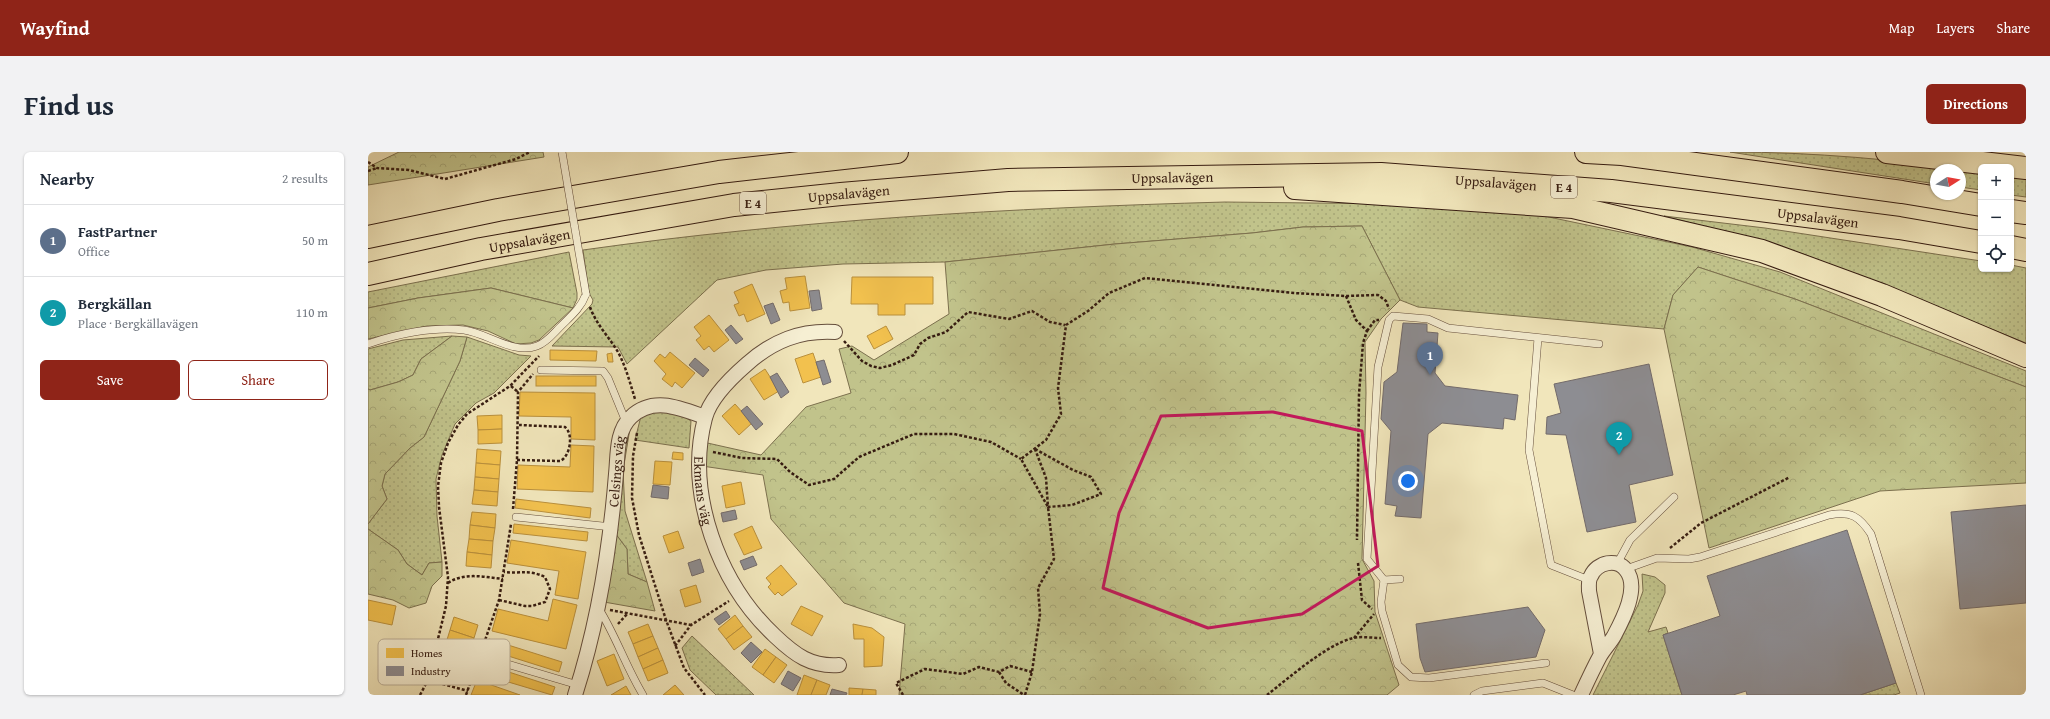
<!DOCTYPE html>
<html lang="en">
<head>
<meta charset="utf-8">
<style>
	body { margin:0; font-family:"Gentium Book Plus",serif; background:#f2f2f3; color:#1f2937 }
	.controls { position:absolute; right:12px; top:12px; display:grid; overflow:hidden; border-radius:6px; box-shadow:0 1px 3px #0004 }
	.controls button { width:36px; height:36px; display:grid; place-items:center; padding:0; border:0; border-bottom:1px solid #e0e1e3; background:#fff; color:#1f2937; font:20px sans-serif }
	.compass { position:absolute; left:1562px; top:12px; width:36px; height:36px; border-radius:50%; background:#fff; box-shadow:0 1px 3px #0004; rotate:79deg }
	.you { position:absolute; left:1040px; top:329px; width:14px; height:14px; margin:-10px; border:3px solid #fff; border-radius:50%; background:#1a73e8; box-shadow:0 0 0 6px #1a73e833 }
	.badge { display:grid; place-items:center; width:26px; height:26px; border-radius:50%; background:#8f2418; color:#fff; font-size:13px; font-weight:700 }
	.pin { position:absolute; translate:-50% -33px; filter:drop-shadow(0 1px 2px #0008) }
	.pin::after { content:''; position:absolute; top:21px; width:14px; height:12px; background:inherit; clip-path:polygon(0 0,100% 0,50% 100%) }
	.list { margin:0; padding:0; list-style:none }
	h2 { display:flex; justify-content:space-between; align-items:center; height:52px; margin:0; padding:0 16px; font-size:17px }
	h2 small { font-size:13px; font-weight:400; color:#747a83 }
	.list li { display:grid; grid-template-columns:26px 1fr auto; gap:12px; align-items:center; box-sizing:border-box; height:72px; padding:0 16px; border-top:1px solid #e0e1e3 }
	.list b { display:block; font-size:15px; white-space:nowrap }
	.list p { margin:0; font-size:13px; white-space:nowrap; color:#747a83 }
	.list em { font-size:13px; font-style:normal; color:#747a83 }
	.actions { display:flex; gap:8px; padding:12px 16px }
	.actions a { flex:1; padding:9px 0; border:1px solid #8f2418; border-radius:6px; text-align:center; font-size:14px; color:#8f2418 }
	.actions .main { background:#8f2418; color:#fff }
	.icon { flex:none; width:22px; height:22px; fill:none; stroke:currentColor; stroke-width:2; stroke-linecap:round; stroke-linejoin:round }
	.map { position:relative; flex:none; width:1658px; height:543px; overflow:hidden; border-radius:6px }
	header { display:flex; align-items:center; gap:24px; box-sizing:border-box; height:56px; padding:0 20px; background:#8f2418; color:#fff }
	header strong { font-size:19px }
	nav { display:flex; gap:22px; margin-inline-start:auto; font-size:14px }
	.intro { display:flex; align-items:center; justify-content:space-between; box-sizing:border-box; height:96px; padding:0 24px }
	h1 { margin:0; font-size:28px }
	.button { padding:10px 18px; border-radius:6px; background:#8f2418; color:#fff; font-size:14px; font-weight:700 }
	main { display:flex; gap:24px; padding:0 24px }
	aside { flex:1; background:#fff; border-radius:6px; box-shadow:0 1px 3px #0004 }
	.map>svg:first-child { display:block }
	.grass { fill:url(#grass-dots); stroke:#7c704e }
	.forest { fill:url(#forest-crowns); stroke:#7c704e }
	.homes { fill:#f2c14e; stroke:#ba903c }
	.industry { fill:#8d8d92; stroke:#736b6b }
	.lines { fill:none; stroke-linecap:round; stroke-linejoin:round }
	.lane-casing { stroke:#654e3c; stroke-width:8 }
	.street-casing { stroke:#654e3c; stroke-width:16 }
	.highway-casing { stroke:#361c11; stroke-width:24 }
	.path { stroke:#361c11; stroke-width:2.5; stroke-dasharray:3 2; stroke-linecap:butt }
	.lane { stroke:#f6efd3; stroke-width:7 }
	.street { stroke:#f6efd3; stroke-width:14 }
	.highway { stroke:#f1e6bb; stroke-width:22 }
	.lane-bridge-casing { stroke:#654e3c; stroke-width:8; stroke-linecap:butt }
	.lane-bridge { stroke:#f6efd3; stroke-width:7 }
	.marked { fill:none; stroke:#c2185b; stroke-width:3; stroke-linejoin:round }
	.labels { text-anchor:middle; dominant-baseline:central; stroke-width:4; stroke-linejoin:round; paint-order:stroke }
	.shield { fill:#f6efd3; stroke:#705b4b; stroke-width:1 }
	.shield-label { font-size:13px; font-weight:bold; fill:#361c11 }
	.street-label { font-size:14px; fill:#361c11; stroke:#f6efd3 }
	.key { fill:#f6efd3; stroke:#bcb099; stroke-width:1 }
	.key-label { font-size:11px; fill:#361c11 }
</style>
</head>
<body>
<header>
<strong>Wayfind</strong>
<nav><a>Map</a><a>Layers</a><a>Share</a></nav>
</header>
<div class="intro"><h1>Find us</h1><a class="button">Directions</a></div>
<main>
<aside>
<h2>Nearby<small>2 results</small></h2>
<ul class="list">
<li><span class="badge" style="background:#5c6f8a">1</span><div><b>FastPartner</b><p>Office</p></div><em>50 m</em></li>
<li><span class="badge" style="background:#0f9aa8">2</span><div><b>Bergkällan</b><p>Place · Bergkällavägen</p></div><em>110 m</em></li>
</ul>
<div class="actions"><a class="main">Save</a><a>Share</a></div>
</aside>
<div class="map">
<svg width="1658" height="543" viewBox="0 0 1658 543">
	<defs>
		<pattern id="grass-dots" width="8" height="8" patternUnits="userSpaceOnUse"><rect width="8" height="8" fill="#c1c38b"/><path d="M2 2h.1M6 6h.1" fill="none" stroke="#a6a777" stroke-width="1.8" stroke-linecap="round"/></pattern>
		<pattern id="forest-crowns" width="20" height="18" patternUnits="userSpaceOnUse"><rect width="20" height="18" fill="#c1c38b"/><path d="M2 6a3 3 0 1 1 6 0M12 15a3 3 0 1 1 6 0" fill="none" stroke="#a6a777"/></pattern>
	</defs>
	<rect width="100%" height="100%" fill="#f1e6bb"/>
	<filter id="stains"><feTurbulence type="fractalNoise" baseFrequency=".005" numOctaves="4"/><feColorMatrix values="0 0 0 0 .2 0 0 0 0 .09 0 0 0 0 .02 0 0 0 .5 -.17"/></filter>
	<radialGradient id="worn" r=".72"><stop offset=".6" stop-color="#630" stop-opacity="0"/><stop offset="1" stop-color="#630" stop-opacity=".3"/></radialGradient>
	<g class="grass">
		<path d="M 1362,0 C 1446,0 1530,8 1613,19 L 1613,38 L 1592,35 L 1592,18 L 1568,18 L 1568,32 Z"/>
		<polygon points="1643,23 1658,25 1658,45 1643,43"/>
		<path d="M 857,50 L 1034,52 L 1176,64 L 1324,95 L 1412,120 L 1658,219 L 1658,235 L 1427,147 L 1330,115 L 1305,143 L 1296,177 L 1050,155 L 1032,148 L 994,74 L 935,75 L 884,81 L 747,92 L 577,110 L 475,112 L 398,118 L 349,128 L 259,212 L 250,195 L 184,194 L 224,152 L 225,148 L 221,141 L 215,98 C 428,68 642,56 857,50 Z"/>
		<polygon points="1296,64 1397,76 1613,109 1613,117 1643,117 1643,113 1658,116 1658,191 1435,102 1394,89"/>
		<polygon points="201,100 209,141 209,147 205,156 123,136 50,146 0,156 0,140"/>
		<polygon points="84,184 53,207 45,223 30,230 2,238 0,237 0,197 35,188"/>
		<polygon points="99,185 151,203 163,204 126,241 108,251 87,272 74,303 68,327 69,364 74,410 61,411 54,423 39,412 30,398 0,377 0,372 19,347 14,334 17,322 42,296 56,285 92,209"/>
		<polygon points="289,258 315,264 323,269 321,296 267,288 273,264"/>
		<polygon points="263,270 255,319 257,359 279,430 260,422 259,397 247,381 254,292"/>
		<polygon points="1274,422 1287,425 1297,433 1297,441 1280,480 1298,475 1300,481 1295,483 1314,543 1225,543 1270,453 1275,439"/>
		<polygon points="324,484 386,543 348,543 322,518 314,496"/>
		<polygon points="1528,531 1532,541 1526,543 1492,543"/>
	</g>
	<g class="forest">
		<polygon points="31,0 175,0 176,5 0,33 0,15"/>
		<polygon points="994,74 1032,148 1013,167 997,190 998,241 994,407 1006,429 1007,460 1031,533 1019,543 531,543 537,472 476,451 403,367 395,323 334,314 335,290 393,303 438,255 483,241 471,197 484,194 506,208 581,162 577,110 747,92 884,81 935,75"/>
		<polygon points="1330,115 1427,147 1658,235 1658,331 1512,339 1341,396 1296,177 1305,143"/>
		<polygon points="123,136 205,156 171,188 163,191 148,192 120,179 95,173 59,174 0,187 0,156 50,146"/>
		<polygon points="84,184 99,185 92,209 56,285 42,296 17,322 14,334 19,347 0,372 0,237 2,238 30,230 45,223 53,207"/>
		<polygon points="0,377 30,398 39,412 54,423 61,411 74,410 74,424 64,434 58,451 41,456 25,448 0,442"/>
		<polygon points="247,381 259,397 260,422 279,430 287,459 236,450"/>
	</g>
	<g class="homes">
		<polygon points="437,124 442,156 422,159 421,150 415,151 412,139 419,137 417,126"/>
		<polygon points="484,125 565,125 565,152 537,152 537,163 510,163 510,152 483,152"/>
		<polygon points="384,132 397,162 379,170 376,162 371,164 366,153 371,151 366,140"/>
		<polygon points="341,163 361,188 346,200 341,194 336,198 328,188 333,184 326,175"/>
		<polygon points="518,174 525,187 506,197 499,184"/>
		<polygon points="182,198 229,199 228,209 182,208"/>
		<polygon points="302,200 327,221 314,236 307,230 304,235 294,227 298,222 286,209 292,202 297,206"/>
		<polygon points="244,201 245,210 240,210 239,202"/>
		<polygon points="445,201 453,225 435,231 427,207"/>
		<polygon points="397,217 411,239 396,248 382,227"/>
		<rect x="168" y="224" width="60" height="10"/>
		<polygon points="152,240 227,241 227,288 203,287 203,265 151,264"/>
		<polygon points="367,252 384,271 371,283 354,264"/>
		<polygon points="134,263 134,277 110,278 109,264"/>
		<polygon points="134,277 134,291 110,292 110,278"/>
		<polygon points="203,293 226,294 225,340 149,337 150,313 202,315"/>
		<polygon points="109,297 133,299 132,313 108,311"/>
		<polygon points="305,300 315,301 315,308 304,307"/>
		<polygon points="287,309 304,310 302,333 285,332"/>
		<polygon points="108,311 132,313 131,327 107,325"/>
		<polygon points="107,325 131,327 130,340 106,338"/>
		<polygon points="373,330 377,352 358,356 354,334"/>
		<polygon points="106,338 130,340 129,354 104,352"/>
		<polygon points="148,347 223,356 222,366 147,356"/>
		<polygon points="104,360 128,362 127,376 102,373"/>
		<polygon points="146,372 220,380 219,389 145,381"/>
		<polygon points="102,373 127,376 125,389 101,387"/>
		<polygon points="384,374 394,396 376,403 366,382"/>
		<polygon points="310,379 316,396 301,401 295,384"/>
		<polygon points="101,387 125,389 124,403 99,400"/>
		<polygon points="143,388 218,400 210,447 187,443 191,419 139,411"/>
		<polygon points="99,400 124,403 123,416 98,414"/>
		<polygon points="413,413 429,432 414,444 410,440 407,443 400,435 403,432 398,426"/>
		<polygon points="328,433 333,450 317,455 312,438"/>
		<polygon points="185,447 209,453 198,497 124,479 130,457 180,469"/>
		<polygon points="0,448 28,454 24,473 0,468"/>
		<polygon points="433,454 455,464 444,484 423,472"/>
		<polygon points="367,463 375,474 358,487 350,477"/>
		<polygon points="86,465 110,473 106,486 82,478"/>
		<polygon points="280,472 285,484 265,492 260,480"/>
		<polygon points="485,472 504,476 516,485 514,514 496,515 496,487 486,487"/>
		<polygon points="375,474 384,485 366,498 358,487"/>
		<polygon points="82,478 106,486 102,499 78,491"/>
		<polygon points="285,484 290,496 270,505 265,492"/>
		<polygon points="121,487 194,510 191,520 118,497"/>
		<polygon points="290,496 295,508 275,517 270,505"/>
		<polygon points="397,497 408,505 395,523 384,515"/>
		<polygon points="246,502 256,527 239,534 229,509"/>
		<polygon points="408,505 419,513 406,531 395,523"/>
		<polygon points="295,508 300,521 280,529 275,517"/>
		<polygon points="113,511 187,535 184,543 110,521"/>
		<polygon points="436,523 449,528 443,543 429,543"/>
		<polygon points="109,528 152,543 103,543"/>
		<polygon points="449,528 462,533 458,543 443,543"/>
		<polygon points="307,533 316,543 295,543"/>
		<polygon points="258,534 263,543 243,543"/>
		<polygon points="481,536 495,537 494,543 481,543"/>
		<polygon points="495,537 508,538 508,543 494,543"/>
	</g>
	<g class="industry">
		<polygon points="451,138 454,157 444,159 441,139"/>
		<polygon points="405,151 412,168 403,172 396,154"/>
		<polygon points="1035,171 1059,172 1059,180 1070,181 1067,221 1077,234 1150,243 1147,268 1136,266 1135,277 1074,271 1060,282 1053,366 1027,364 1029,354 1017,352 1023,279 1013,267 1016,230 1029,220"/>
		<polygon points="363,173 375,187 368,192 357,178"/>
		<polygon points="327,206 341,218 335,225 321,213"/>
		<polygon points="456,208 463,230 455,233 448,210"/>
		<polygon points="1281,212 1305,323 1261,333 1268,370 1219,380 1198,283 1178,282 1179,265 1193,261 1186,232"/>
		<polygon points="409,221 421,240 413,246 402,225"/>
		<polygon points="379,254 395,272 388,278 373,259"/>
		<polygon points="285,333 301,335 300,347 283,345"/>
		<polygon points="1658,353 1658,451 1592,457 1583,360"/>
		<polygon points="367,358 369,367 355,370 353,361"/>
		<polygon points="1479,378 1528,531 1492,543 1379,543 1378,539 1365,543 1314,543 1295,483 1352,464 1339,424"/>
		<polygon points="385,404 389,413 376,418 372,409"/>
		<polygon points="332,407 336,420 324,424 320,411"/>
		<polygon points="1160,455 1177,478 1168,505 1057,520 1052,506 1048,472"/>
		<polygon points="358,459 362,465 351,473 346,467"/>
		<polygon points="383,490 394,500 383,511 373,501"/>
		<polygon points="420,519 433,526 425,539 413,532"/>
		<polygon points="464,537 479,541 478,543 462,543"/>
	</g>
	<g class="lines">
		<g class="lane-casing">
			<g id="lane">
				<polyline points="1170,186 1161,298 1183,413 1221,428"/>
				<path d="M 0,192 C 28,182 66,174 96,178 C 119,181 146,203 169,194 C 178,191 185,182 192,175 C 203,164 213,156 218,142"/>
				<polyline points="173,218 235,219 240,226 258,270"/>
				<polyline points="148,365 244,375"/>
				<polyline points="1249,412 1262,388 1306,345"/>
				<path d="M 1258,417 L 1289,406 L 1321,407 L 1332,405 L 1461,363 C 1483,359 1491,364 1503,382 L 1553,543"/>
				<polyline points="1032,427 1016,428 1013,450 1014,459 1030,513 1043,525 1061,526 1178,511"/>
				<polyline points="1016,428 999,407 1010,215 1021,168 1025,164 1060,167 1080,176 1231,192"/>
				<path d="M 231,457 C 248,484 258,515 275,543"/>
				<polyline points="119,506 210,533"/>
				<polyline points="1106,543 1114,539 1175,531 1205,543"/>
			</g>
		</g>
		<g class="street-casing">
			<g id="street">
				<path id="s1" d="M 467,180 C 432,178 405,189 379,212 C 364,225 342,247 337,266 C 317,342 351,432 407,484 C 427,503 443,515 471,513"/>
				<path id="s2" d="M 207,543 C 230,472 242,397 248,322 C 250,303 248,279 263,265 C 285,244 312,256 337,265"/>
				<path d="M 1213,543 C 1219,530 1225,517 1232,504 C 1236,497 1242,491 1246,484 C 1255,467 1272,435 1258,418 C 1249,406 1229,410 1223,424 C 1220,428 1221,433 1221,439 L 1233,502"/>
			</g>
		</g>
		<g class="highway-casing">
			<g id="highway">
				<polyline points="1218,0 1254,2 1534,40 1613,53"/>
				<polyline points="1519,0 1658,16"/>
				<polyline points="927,36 1205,55 1394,99 1514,143 1658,204"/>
				<polyline points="1643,59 1658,61"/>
				<polyline points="0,85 130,58 351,20 529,0"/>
				<polyline points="1643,95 1658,98"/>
				<path id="s3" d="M 0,122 L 113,97 L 366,53 L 473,42 L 640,28 L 1013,22 L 1243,39 L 1531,76 L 1613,90"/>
			</g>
		</g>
		<g class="path">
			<polyline points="0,10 9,16 41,18 77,27 148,7 162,0"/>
			<polyline points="0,19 9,16"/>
			<polyline points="978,144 988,168 999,179 995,191 991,242 989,388"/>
			<path d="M 222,155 C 228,172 241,185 250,200 C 258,215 262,231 267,247"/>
			<polyline points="999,179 1007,168 1011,168"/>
			<polyline points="476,189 494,209 503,214 512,216 524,213 546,203 552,192 560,186 578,180 600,160 641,167 664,159 682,170 697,173"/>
			<polyline points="143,234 150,240"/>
			<polyline points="269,281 265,304 264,346 271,383 298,468 316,516 337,543"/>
			<polygon points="667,297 705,318 723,325 733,342 704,353 680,355 678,326"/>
			<polyline points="345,300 374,306 409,307 422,320 441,333 466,327 491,305 546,282 586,282 623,290 653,307"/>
			<path d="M 149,308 L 192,309 C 202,305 206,282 197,275 L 151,273"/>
			<polyline points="145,357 149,308 150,240 165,222"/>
			<polyline points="1302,396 1333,371 1422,325"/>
			<polyline points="990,411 994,448 1004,457"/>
			<path d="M 80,431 C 96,420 116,425 135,427"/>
			<path d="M 131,448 L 157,454 L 164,454 L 177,450 L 182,437 L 177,425 C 160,417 153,422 136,420"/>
			<polyline points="242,458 323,473"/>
			<polyline points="250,472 259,462"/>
			<polyline points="986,486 1006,462"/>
			<polyline points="307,494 323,473 361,449"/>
			<polyline points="114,497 131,448 143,372"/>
			<polyline points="631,520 638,531 656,543"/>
			<polyline points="60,528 100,539"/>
			<polyline points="52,543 60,528 78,454 80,425 71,355 70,334 73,311 80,291 90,273 99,262 142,234 171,204"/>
			<polyline points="98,543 110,509"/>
			<polyline points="535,543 528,531 557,517 595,522 611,515 631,520 642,514 664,520"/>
			<polyline points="657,543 664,520 672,462 670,436 686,407 680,355 653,307 678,288 693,262 690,236 698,173 720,159 741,141 777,126 926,141 978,144 1010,143 1018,149 1021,157"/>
			<path d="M 899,543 C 922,525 958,493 985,486 C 994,484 1004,486 1013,486"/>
		</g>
		<use href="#lane" class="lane"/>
		<use href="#street" class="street"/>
		<use href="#highway" class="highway"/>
		<g class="lane-bridge-casing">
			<polyline id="lane-bridge" points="194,0 218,142"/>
		</g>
		<use href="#lane-bridge" class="lane-bridge"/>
	</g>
	<path class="marked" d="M 905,260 L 994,279 L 1010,414 L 934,462 L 840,476 L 735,436 L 751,361 L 793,264 Z"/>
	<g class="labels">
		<g class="shield">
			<rect x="1183" y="24" width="26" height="22" rx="3"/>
			<rect x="372" y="40" width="26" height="22" rx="3"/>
		</g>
		<g class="shield-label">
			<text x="1196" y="35">E 4</text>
			<text x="385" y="51">E 4</text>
		</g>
		<g class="street-label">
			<text stroke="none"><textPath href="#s3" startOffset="812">Uppsalavägen</textPath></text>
			<text stroke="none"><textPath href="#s3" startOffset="1136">Uppsalavägen</textPath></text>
			<text stroke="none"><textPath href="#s3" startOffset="488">Uppsalavägen</textPath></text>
			<text stroke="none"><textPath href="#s3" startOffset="1460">Uppsalavägen</textPath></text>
			<text stroke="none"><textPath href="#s3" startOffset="165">Uppsalavägen</textPath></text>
			<text stroke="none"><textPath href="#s2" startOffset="228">Celsings väg</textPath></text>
			<text stroke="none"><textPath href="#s1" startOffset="239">Ekmans väg</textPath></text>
		</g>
	</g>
	<rect x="10" y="487" width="132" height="46" rx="6" class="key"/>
	<rect x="18" y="496" width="18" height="10" fill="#f2c14e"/>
	<rect x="18" y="514" width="18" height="10" fill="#8d8d92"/>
	<g class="key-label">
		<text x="43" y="505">Homes</text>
		<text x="43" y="523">Industry</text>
	</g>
	<rect width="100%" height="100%" filter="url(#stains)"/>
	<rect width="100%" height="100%" fill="url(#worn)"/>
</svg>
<div class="controls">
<button>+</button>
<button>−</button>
<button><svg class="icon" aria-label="locate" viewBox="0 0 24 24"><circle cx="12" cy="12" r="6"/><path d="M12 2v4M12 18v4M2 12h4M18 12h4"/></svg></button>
</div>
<svg class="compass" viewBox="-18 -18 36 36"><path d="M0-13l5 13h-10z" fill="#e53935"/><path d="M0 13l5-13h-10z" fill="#747a83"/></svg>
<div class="you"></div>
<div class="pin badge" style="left:1062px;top:223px;background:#5c6f8a">1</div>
<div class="pin badge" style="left:1251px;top:303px;background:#0f9aa8">2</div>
</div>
</main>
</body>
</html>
